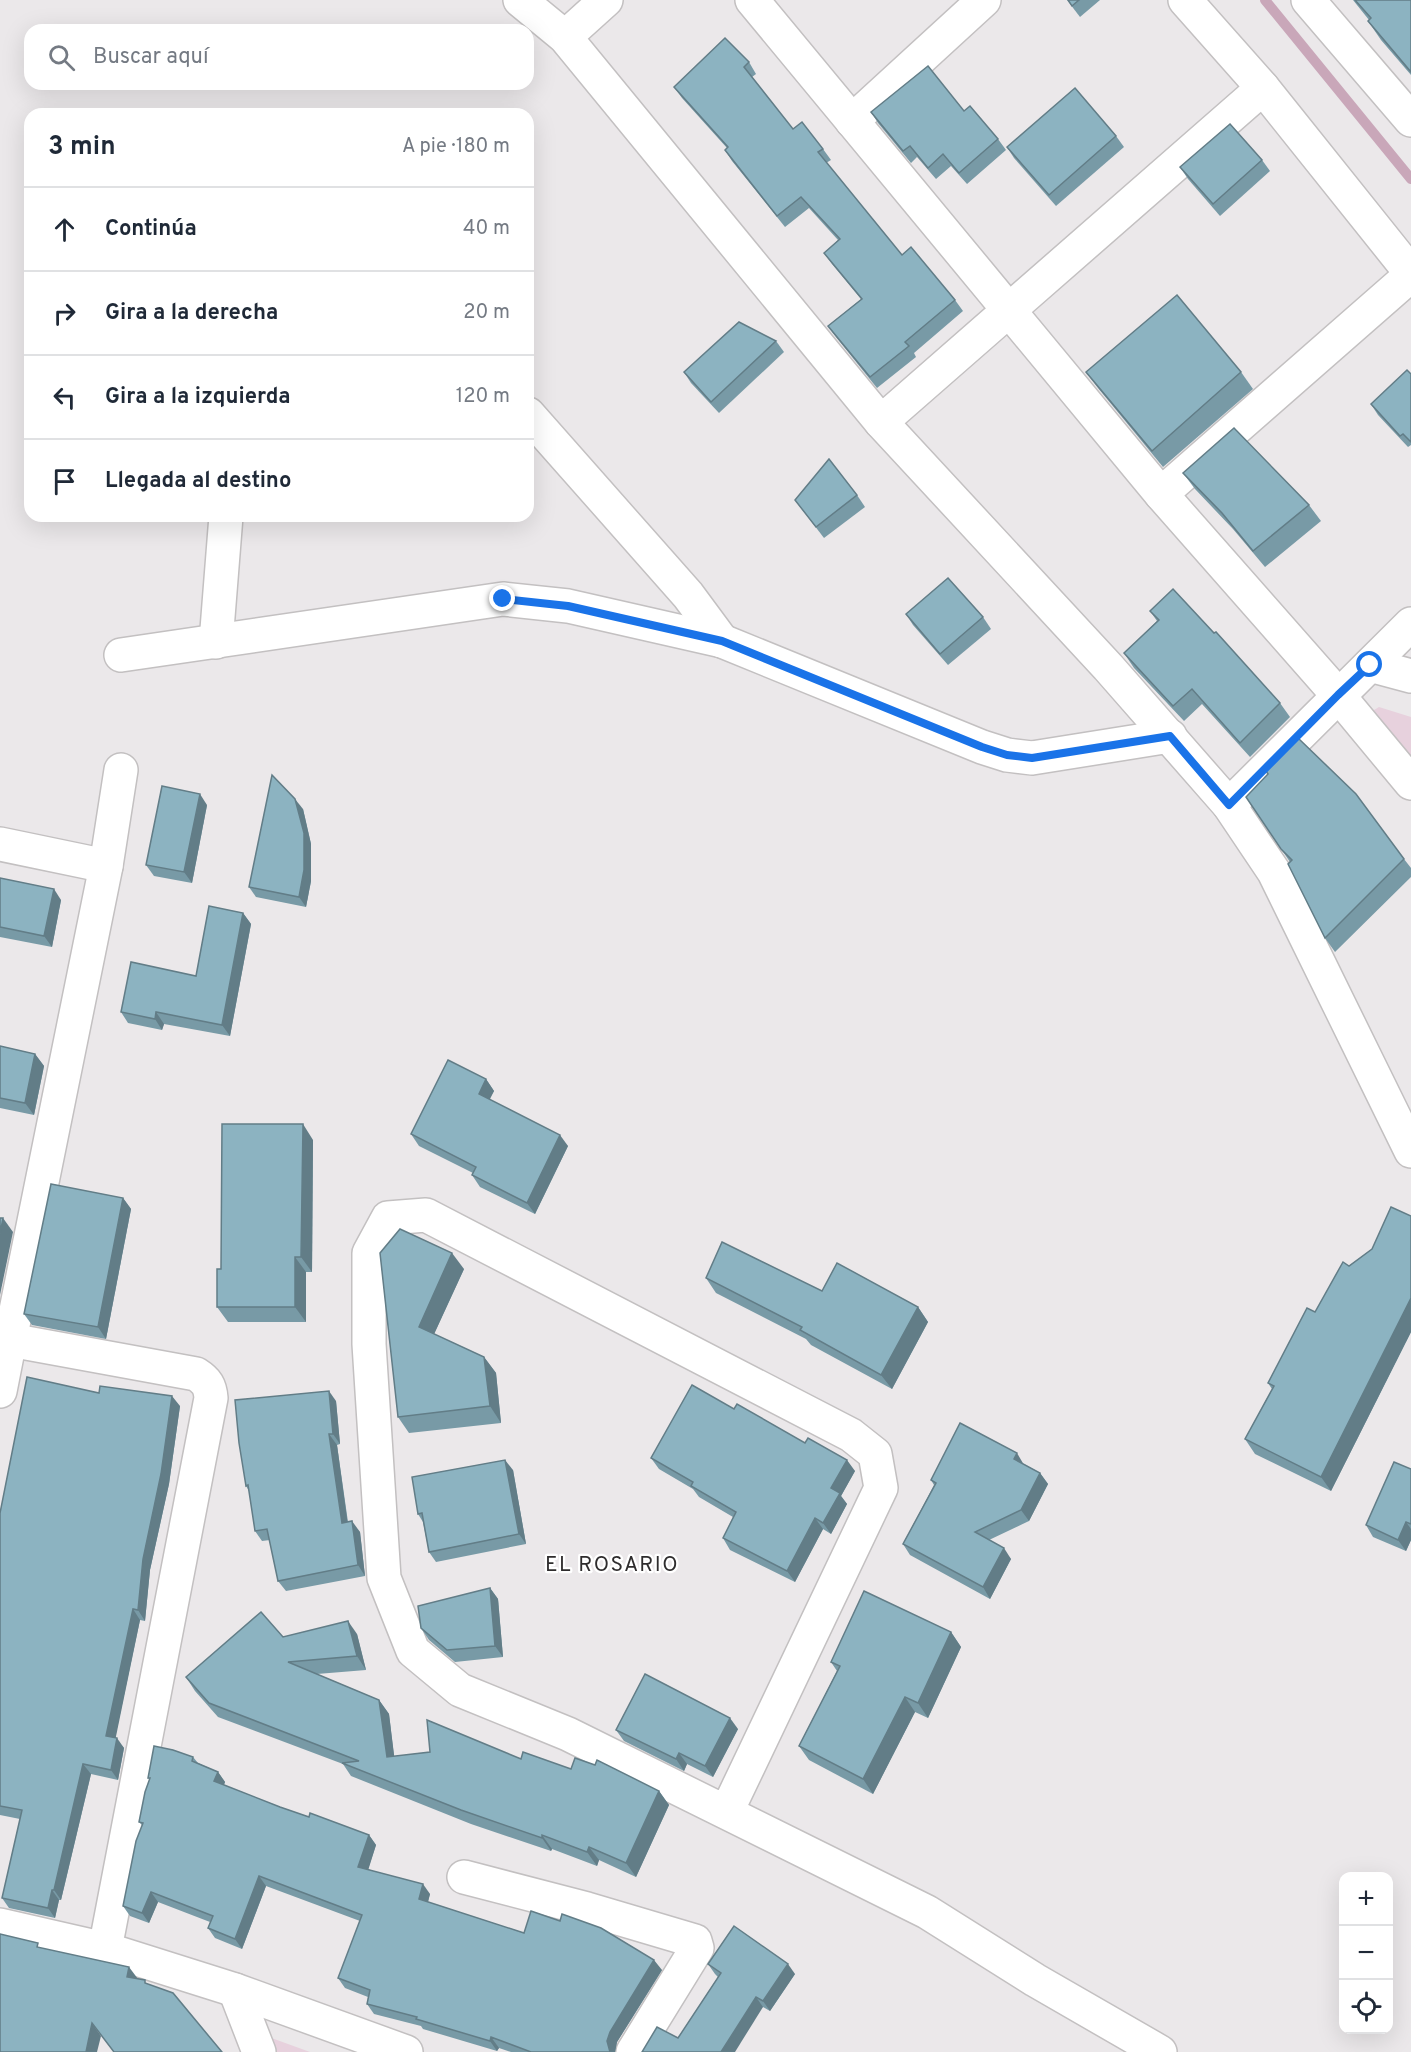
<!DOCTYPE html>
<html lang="es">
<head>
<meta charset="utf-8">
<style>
	body { margin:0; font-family:Overpass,sans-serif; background:#f6f6f7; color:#1f2937 }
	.controls { position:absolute; right:18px; bottom:18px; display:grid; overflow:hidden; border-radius:12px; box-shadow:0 6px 24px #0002 }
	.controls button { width:54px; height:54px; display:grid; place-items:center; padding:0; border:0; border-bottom:2px solid #e0e1e3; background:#fff; color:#1f2937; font:30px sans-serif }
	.stop { position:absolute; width:18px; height:18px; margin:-14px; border:4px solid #1a73e8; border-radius:50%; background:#fff }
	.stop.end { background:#1a73e8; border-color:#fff; box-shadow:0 2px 6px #0008 }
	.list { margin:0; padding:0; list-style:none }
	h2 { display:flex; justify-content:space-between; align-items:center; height:78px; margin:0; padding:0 24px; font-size:26px }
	h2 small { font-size:20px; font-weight:400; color:#747a83 }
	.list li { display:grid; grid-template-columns:39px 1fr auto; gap:18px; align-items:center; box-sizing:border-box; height:84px; padding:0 24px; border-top:2px solid #e0e1e3 }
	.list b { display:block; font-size:22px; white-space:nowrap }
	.list em { font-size:20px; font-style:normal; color:#747a83 }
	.icon { flex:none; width:33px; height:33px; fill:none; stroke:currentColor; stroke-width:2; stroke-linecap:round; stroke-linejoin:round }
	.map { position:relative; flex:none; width:1411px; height:2052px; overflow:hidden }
	.search { position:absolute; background:#fff; box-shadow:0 6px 24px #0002; left:24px; top:24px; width:510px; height:66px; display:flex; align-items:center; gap:15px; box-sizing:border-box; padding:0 21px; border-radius:18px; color:#747a83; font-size:22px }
	.panel { position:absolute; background:#fff; box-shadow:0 6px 24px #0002; left:24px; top:108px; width:510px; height:414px; border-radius:18px }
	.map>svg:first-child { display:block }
	.green { fill:#e7d1dd }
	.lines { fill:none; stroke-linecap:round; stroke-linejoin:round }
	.stream { stroke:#c9a7b9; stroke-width:10 }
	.minor-casing { stroke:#c3c0c1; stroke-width:36 }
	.minor { stroke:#fff; stroke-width:33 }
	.wall { fill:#789aa6 }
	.shaded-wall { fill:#627d87 }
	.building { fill:#8cb3c1; stroke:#627d87; stroke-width:1.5 }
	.route { stroke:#1a73e8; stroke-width:8 }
	.labels { text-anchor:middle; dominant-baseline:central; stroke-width:4.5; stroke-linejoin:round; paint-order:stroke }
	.neighbourhood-label { font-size:21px; letter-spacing:1.5px; fill:#2e2c2d; stroke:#fff }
</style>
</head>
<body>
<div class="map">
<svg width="1411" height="2052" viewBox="0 0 1411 2052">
	<rect width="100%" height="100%" fill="#ebe8ea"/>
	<g class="green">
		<polygon points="1379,707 1411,717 1411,777 1366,715"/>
		<polygon points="266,2036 310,2052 273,2052"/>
	</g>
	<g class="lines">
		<polyline class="stream" points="1265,0 1411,179"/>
		<g class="minor-casing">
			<g id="minor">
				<polyline points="520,0 565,37 881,422 1108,667 1229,805 1274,872 1411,1151"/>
				<polyline points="752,0 1161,494 1338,695 1411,783"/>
				<polyline points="1185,0 1263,88 1411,273"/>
				<polyline points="1308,0 1411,120"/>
				<polyline points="565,37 606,0"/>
				<polyline points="852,121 984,0"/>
				<polyline points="528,414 688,595 722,641"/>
				<polyline points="881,422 1263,88"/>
				<polyline points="1161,494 1411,275"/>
				<polyline points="216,642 226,516"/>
				<polyline points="121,655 503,599 568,606 722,641 982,747 1007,755 1032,758 1170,736"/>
				<polyline points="1370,665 1411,676"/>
				<polyline points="1229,805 1411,624"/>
				<polyline points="0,844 106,866"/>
				<polyline points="10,1340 106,866 121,770"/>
				<path d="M 0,1391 L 10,1340 L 196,1374 C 207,1381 210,1386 211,1398 L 105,1949"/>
				<polyline points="727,1811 881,1488 875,1454 851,1435 426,1215 388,1218 369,1253 369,1344 384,1578 413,1651 460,1690 568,1734 927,1912 1035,1980 1160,2052"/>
				<polyline points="464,1877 587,1909 695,1941 697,1948 633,2052"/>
				<polyline points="0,1925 105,1949 235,1990 406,2052"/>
				<polyline points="235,1990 259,2052"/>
			</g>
		</g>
		<use href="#minor" class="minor"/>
	</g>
	<g class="wall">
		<polygon points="1067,0 1100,0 1080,17"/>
		<polygon points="1353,0 1411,0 1411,75 1381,40 1368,21 1369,20"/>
		<polygon points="749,62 756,74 752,77 793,129 823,149 831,160 826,163 902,255 955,300 963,311 914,353 916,357 877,388 836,337 828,326 861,299 832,264 824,253 838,240 809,208 785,227 732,161 725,150 727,148 682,98 674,87"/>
		<polygon points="964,111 998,139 1006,150 967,184 951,166 936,179 917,157 911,163 878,123 871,112"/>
		<polygon points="1116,136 1124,147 1056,206 1014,158 1007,147"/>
		<polygon points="1262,160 1270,171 1220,216 1188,179 1180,167"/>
		<polygon points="776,341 784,352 719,413 691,383 684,372"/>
		<polygon points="1086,372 1241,372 1253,389 1163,467 1098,388"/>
		<polygon points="1411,374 1411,445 1408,447 1378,415 1371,404"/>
		<polygon points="1183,473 1309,505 1321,521 1265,567 1233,529 1195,489"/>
		<polygon points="857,495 865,507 824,538 795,500"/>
		<polygon points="1150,611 1280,703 1290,717 1250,757 1202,704 1184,721 1134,668 1124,653 1157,621"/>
		<polygon points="906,614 983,617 991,629 948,665 913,625"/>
		<polygon points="1246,797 1404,859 1411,868 1411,877 1335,952 1325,938 1290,862"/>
		<polygon points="207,805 192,883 154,876 146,865"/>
		<polygon points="303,809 311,844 311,881 306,907 256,897 249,887"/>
		<polygon points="0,878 61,900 52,947 0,937"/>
		<polygon points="243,913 251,924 230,1036 164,1024 162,1030 128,1023 121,1012 196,976"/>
		<polygon points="0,1046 35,1054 44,1066 34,1115 0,1108"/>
		<polygon points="486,1079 494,1091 489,1099 568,1146 535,1214 480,1187 472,1175 473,1173 419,1146 411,1134"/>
		<polygon points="313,1140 312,1272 306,1272 306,1322 228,1322 217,1307 221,1269"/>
		<polygon points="123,1198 131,1209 106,1339 32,1325 24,1314"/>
		<polygon points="1411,1216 1411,1332 1331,1491 1255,1454 1245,1439 1272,1389 1268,1383 1315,1312 1349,1266 1372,1249"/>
		<polygon points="380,1253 464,1269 434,1334 484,1357 496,1373 501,1423 409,1433 398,1417"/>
		<polygon points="706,1278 822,1291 918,1307 928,1322 892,1389 811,1345 806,1339 716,1293"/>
		<polygon points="99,1393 180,1406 169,1484 150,1570 145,1621 140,1620 115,1738 124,1748 118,1780 91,1774 61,1900 59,1900 55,1918 9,1908 2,1898 20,1819 0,1815 0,1513"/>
		<polygon points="336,1401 340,1444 337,1445 348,1522 360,1532 365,1576 286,1591 278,1581 270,1540 262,1541 255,1531 249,1491 246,1486"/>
		<polygon points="734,1409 805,1443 855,1471 841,1496 847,1504 831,1534 823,1529 795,1582 730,1550 723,1538 733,1517 699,1497 693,1489 659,1469 651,1458"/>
		<polygon points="1024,1464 1040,1473 1048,1484 1029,1521 989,1540 1011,1559 990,1599 910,1555 903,1544 934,1485 931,1480"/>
		<polygon points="1411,1469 1411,1540 1406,1551 1373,1537 1366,1525"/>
		<polygon points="513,1470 526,1544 436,1562 429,1552 423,1522 418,1514"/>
		<polygon points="490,1588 498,1599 503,1657 455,1662 429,1640 421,1628"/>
		<polygon points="951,1632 961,1647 928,1718 915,1712 873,1794 809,1760 799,1746 837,1671 831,1662"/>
		<polygon points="357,1634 366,1670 317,1674 379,1700 389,1714 394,1756 521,1759 571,1769 659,1791 669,1805 636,1877 599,1860 597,1866 552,1849 551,1851 471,1824 351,1776 343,1764 218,1717 195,1691 186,1677 283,1637"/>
		<polygon points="738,1729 713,1777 687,1764 684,1771 624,1741 616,1730"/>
		<polygon points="193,1757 198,1763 218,1772 225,1782 224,1785 280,1807 309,1817 369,1835 376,1845 368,1869 430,1894 428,1902 524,1933 662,1970 617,2042 615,2052 511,2052 499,2048 497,2051 423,2029 421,2026 374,2014 367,2004 368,1997 345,1988 338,1978 360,1921 266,1886 242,1949 215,1938 208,1928 210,1922 158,1902 149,1923 130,1916 123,1906 142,1825 139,1822 150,1780 148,1778"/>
		<polygon points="708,1964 795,1974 770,2011 763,2007 678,2038 718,1977 715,1974"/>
	</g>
	<g class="shaded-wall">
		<polygon points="200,794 207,805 192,883 184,872"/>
		<polygon points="295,799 303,809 311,844 311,881 306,907 299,897"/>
		<polygon points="54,889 61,900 52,947 44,936"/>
		<polygon points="243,913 251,924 230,1036 222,1025"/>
		<polygon points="156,1012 164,1024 162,1030 155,1019"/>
		<polygon points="35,1054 44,1066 34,1115 25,1103"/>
		<polygon points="486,1079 494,1091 487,1105 479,1094"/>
		<polygon points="303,1124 313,1140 312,1272 301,1257"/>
		<polygon points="560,1135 568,1146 535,1214 527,1203"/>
		<polygon points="123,1198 131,1209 106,1339 98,1327"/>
		<polygon points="3,1218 13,1232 0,1295 0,1234"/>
		<polygon points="452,1253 464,1269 430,1343 419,1327"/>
		<polygon points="295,1257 306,1272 306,1322 295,1307"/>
		<polygon points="1411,1298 1411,1332 1331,1491 1321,1477"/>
		<polygon points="918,1307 928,1322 892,1389 881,1375"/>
		<polygon points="484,1357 496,1373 501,1423 490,1406"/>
		<polygon points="329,1391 336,1401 340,1444 333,1434"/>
		<polygon points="172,1396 180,1406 169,1484 150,1570 145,1621 138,1610 143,1559"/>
		<polygon points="329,1434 337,1445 349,1533 342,1523"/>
		<polygon points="1017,1453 1024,1465 1014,1459"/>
		<polygon points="505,1460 513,1470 526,1544 519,1534"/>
		<polygon points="847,1460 855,1471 841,1496 847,1504 831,1534 823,1523 831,1488"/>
		<polygon points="1040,1473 1048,1484 1029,1521 1021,1510"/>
		<polygon points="815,1518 823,1529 795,1582 787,1571"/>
		<polygon points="352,1521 360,1532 365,1576 358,1565"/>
		<polygon points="1406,1522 1411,1529 1411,1540 1406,1551 1398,1540"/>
		<polygon points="1004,1548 1011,1559 990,1599 983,1587"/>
		<polygon points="490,1588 498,1599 503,1657 495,1646"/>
		<polygon points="133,1609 140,1620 114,1746 106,1736"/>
		<polygon points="348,1621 357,1634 366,1670 357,1656"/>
		<polygon points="951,1632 961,1647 928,1718 918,1703"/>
		<polygon points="905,1697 915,1712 873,1794 863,1779"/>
		<polygon points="379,1700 389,1714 396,1771 387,1757"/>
		<polygon points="730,1718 738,1729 713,1777 705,1766"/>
		<polygon points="117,1738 124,1748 118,1780 111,1770"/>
		<polygon points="679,1753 687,1764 684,1771 676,1759"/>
		<polygon points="83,1764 91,1774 61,1900 54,1890"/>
		<polygon points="218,1772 225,1782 221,1791 214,1781"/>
		<polygon points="659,1791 669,1805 636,1877 626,1863"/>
		<polygon points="369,1835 376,1845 366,1877 358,1867"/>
		<polygon points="542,1835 552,1849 551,1851 542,1838"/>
		<polygon points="589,1847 599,1860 597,1866 587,1852"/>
		<polygon points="259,1876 266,1886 242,1949 235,1939"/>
		<polygon points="423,1884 430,1894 426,1909 419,1899"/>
		<polygon points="52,1890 59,1900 55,1918 48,1908"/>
		<polygon points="151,1892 158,1902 149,1923 142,1913"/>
		<polygon points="654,1960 662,1970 617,2042 615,2052 610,2052 607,2041 610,2032"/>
		<polygon points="788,1964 795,1974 770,2011 763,2001"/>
		<polygon points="129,1967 138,1979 127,1977"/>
		<polygon points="756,1997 763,2007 735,2052 721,2052"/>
		<polygon points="92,2023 101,2036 97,2052 86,2052"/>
		<polygon points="491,2037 499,2048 497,2051 490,2041"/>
	</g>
	<g class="building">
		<polygon points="1068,0 1079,0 1072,6"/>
		<polygon points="1355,0 1411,0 1411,72 1368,21 1371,18"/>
		<polygon points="725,38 749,62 744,67 793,129 802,122 823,149 818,152 902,255 911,247 955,300 905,342 909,346 870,377 828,326 862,299 824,253 840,239 801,197 777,216 725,150 728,147 674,87"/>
		<polygon points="928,66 964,111 970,106 998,139 959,173 943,154 928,168 910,146 903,151 871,112"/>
		<polygon points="1075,88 1116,136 1049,195 1007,147"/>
		<polygon points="1230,124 1262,160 1213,204 1180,167"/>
		<polygon points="1177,295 1241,372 1152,451 1086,372"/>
		<polygon points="739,322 776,341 711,402 684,372"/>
		<polygon points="1407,370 1411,374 1411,442 1403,434 1400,436 1371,404"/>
		<polygon points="1234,428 1309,505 1253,551 1222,513 1183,473"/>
		<polygon points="829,459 857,495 816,527 795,500"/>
		<polygon points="948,578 983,617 940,654 906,614"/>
		<polygon points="1173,589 1214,633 1216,632 1280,703 1240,743 1192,689 1173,706 1124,653 1159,620 1150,611"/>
		<polygon points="1298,738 1356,794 1404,859 1325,938 1288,864 1292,860 1281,849 1246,797 1268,774 1266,771"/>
		<polygon points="272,775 295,799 304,833 304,870 299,897 249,887"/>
		<polygon points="162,786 200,794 184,872 146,865"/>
		<polygon points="0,878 54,889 44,936 0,927"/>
		<polygon points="209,906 243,913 222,1025 156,1012 155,1019 121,1012 131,962 196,976"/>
		<polygon points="0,1046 35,1054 25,1103 0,1098"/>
		<polygon points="448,1060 486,1079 479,1094 560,1135 527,1203 472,1175 476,1167 411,1134"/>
		<polygon points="222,1124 303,1124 301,1257 295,1257 295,1307 217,1307 217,1269 221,1269"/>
		<polygon points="51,1184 123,1198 98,1327 24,1314"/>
		<polygon points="1391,1207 1411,1216 1411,1298 1321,1477 1245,1439 1274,1386 1268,1383 1307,1308 1315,1312 1343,1262 1349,1266 1372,1249"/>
		<polygon points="0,1218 3,1218 0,1234"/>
		<polygon points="400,1229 452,1253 419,1327 484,1357 490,1406 398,1417 380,1253"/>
		<polygon points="722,1242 822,1291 837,1263 918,1307 881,1375 800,1330 802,1327 706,1278"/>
		<polygon points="27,1377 99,1393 100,1386 172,1396 161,1474 143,1559 138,1610 133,1609 106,1736 117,1738 111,1770 83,1764 54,1890 52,1890 48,1908 2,1898 22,1810 0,1806 0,1513"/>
		<polygon points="692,1385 734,1409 737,1404 805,1443 808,1438 847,1460 831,1488 840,1493 823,1523 815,1518 787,1571 723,1538 736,1512 691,1486 693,1482 651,1458"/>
		<polygon points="329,1391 333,1434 329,1434 342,1523 352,1521 358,1565 278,1581 267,1529 255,1531 248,1485 246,1486 239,1443 235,1400"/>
		<polygon points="960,1423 1017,1453 1014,1459 1040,1473 1021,1510 975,1532 1004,1548 983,1587 903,1544 936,1483 931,1480"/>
		<polygon points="505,1460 519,1534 429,1552 422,1513 418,1514 412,1477"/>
		<polygon points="1394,1462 1411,1469 1411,1524 1406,1522 1398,1540 1366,1525"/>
		<polygon points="490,1588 495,1646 447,1650 421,1628 418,1606"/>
		<polygon points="864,1591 951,1632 918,1703 905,1697 863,1779 799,1746 840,1666 831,1662"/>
		<polygon points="261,1612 283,1637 348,1621 357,1656 288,1662 379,1700 387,1757 430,1752 427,1720 521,1759 523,1752 571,1769 575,1758 595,1765 597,1760 659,1791 626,1863 589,1847 587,1852 542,1835 542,1838 461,1810 342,1763 359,1761 209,1703 186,1677"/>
		<polygon points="645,1674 730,1718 705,1766 679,1753 676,1759 616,1730"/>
		<polygon points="154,1746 173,1750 193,1757 192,1761 218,1772 214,1781 280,1807 309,1817 310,1813 369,1835 358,1867 423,1884 419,1899 524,1933 531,1911 560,1921 562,1914 601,1928 654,1960 610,2032 607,2041 610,2052 531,2052 491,2037 490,2041 416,2019 417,2017 367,2004 370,1990 338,1978 362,1915 259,1876 235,1939 208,1928 213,1916 151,1892 142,1913 123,1906 136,1841 143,1823 139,1822 145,1792 150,1778 148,1778"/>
		<polygon points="734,1926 788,1964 763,2001 756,1997 721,2052 642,2052 657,2027 678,2038 721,1973 708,1964"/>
		<polygon points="0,1934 38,1943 37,1947 129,1967 127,1977 145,1980 145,1983 173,1993 222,2052 114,2052 92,2023 86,2052 0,2052"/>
	</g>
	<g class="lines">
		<polyline class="route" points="503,599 568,606 722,641 982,747 1007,755 1032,758 1170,736 1229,805 1338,695 1370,665"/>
	</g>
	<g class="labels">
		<g class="neighbourhood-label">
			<text x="612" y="1565">EL ROSARIO</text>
		</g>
	</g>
</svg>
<div class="controls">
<button>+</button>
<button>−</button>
<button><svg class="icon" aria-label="locate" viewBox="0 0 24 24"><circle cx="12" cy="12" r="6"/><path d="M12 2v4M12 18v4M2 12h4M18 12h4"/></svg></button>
</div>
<div class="stop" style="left:1370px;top:665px"></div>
<div class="stop end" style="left:503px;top:599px"></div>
<div class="search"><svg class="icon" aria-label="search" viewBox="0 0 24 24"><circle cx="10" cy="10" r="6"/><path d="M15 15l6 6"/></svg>Buscar aquí</div>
<section class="panel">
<h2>3 min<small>A pie · 180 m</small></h2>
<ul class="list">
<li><svg class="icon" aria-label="ahead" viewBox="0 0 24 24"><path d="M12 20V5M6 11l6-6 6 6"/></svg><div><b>Continúa</b></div><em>40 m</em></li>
<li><svg class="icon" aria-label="right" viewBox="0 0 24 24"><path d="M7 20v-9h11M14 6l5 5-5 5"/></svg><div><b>Gira a la derecha</b></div><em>20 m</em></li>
<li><svg class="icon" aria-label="left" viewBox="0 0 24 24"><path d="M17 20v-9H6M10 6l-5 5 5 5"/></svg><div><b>Gira a la izquierda</b></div><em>120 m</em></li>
<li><svg class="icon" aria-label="arrive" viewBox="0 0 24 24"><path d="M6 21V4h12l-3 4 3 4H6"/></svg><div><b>Llegada al destino</b></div></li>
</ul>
</section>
</div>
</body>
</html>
